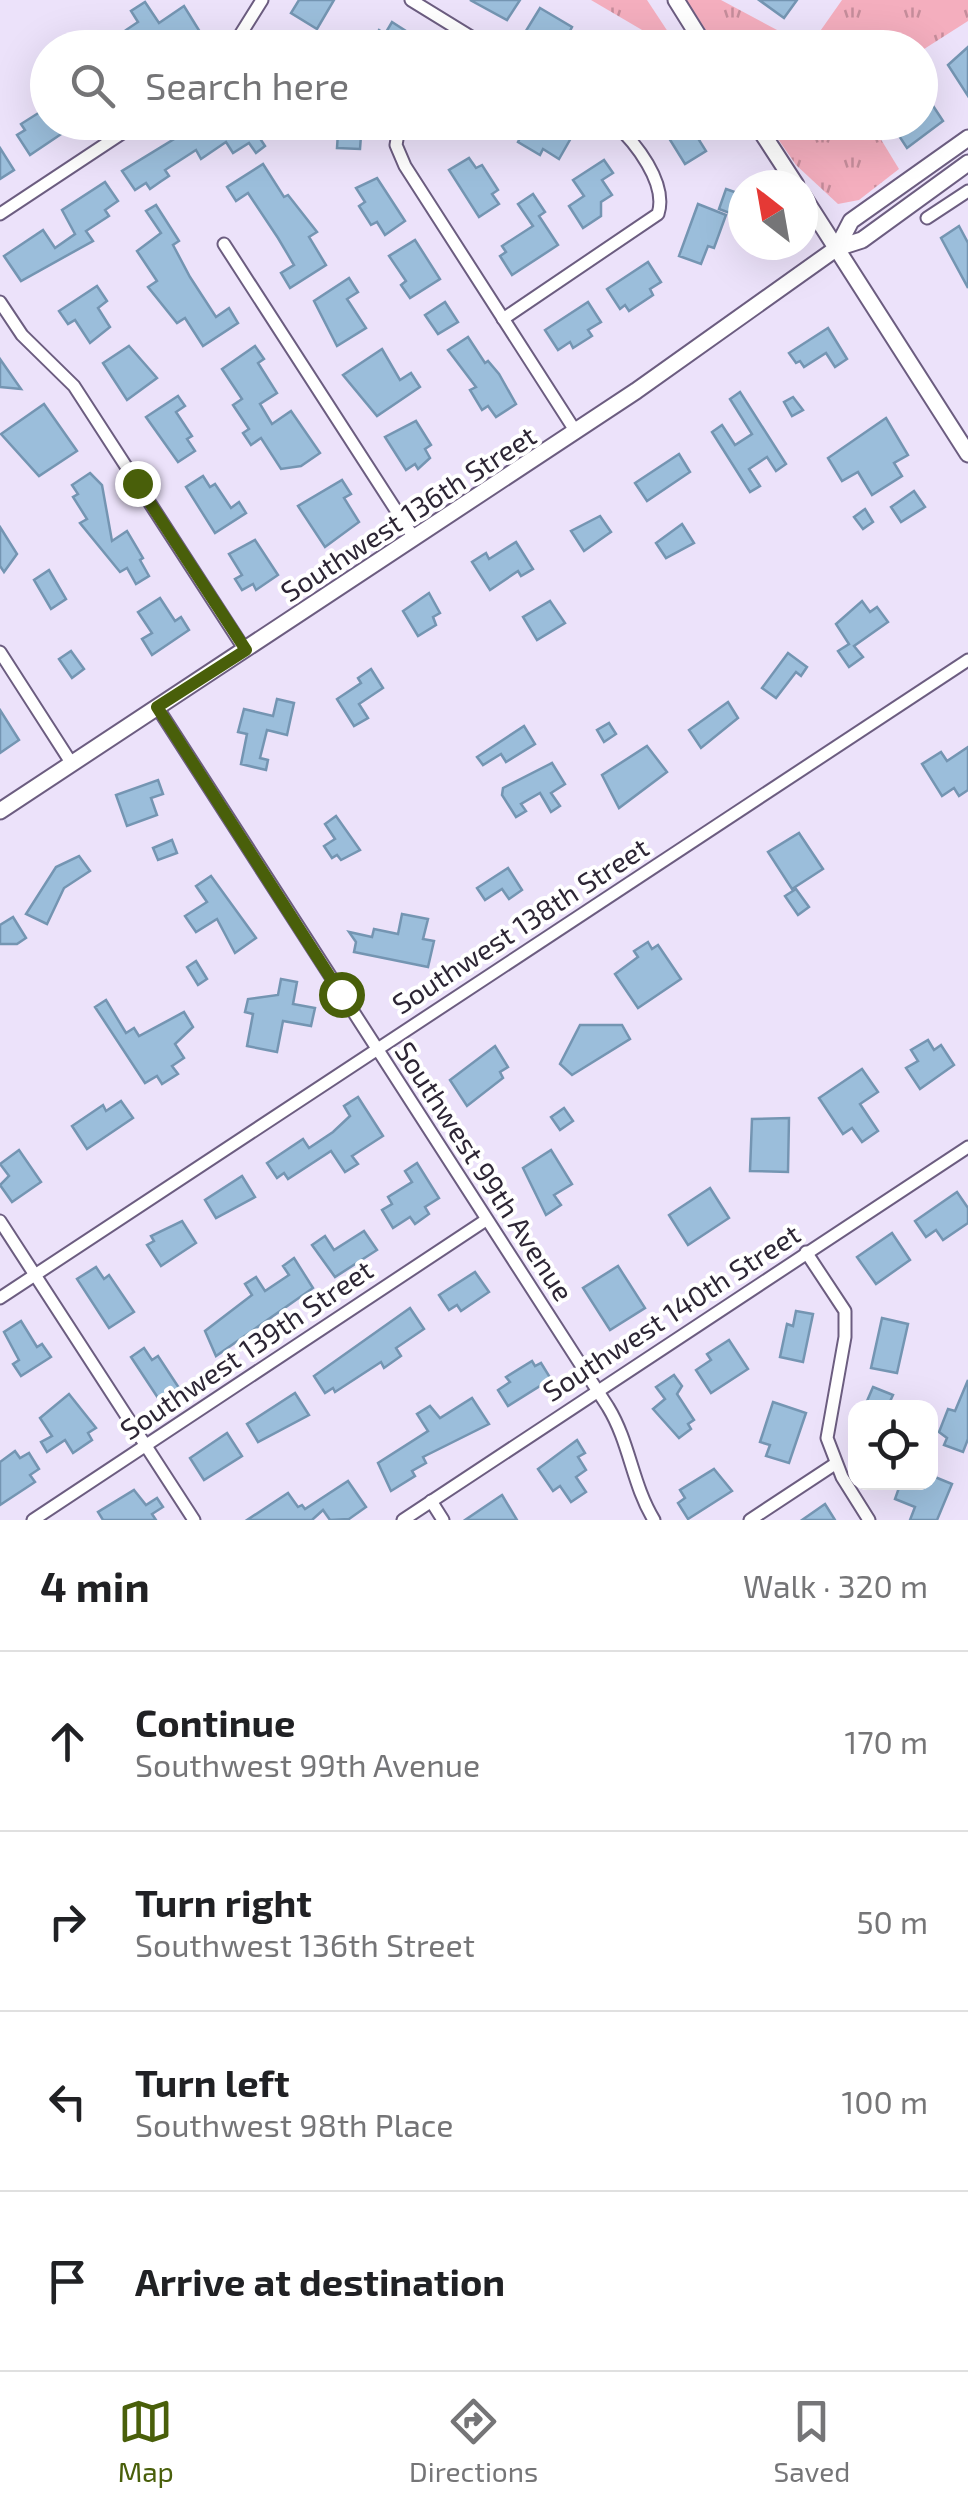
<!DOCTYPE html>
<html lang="en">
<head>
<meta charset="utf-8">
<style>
	body { margin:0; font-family:"Exo 2",sans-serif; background:#f2f2f2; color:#202124 }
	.controls { position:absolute; right:30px; bottom:30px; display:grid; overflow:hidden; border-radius:20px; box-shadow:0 10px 40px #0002 }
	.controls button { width:90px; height:90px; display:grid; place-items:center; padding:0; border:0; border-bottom:2px solid #e0e0e0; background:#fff; color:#202124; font:50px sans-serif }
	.compass { position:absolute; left:728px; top:170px; width:90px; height:90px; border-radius:50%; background:#fff; box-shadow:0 10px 40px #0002; rotate:329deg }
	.stop { position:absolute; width:30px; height:30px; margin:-22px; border:8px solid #495f0a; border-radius:50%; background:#fff }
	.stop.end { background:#495f0a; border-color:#fff; box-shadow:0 2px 10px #0008 }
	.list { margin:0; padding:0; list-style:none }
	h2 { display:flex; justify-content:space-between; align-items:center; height:130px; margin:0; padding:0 40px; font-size:42px }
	h2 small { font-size:32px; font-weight:400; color:#757577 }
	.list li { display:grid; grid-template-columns:65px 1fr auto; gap:30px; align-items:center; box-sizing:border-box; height:180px; padding:0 40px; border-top:2px solid #e0e0e0 }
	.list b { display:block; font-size:38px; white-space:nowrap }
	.list p { margin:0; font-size:32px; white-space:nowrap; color:#757577 }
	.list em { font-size:32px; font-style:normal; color:#757577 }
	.icon { flex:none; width:55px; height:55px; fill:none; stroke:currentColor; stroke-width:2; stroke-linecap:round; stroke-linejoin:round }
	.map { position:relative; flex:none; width:968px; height:1520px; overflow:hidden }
	.search { position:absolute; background:#fff; box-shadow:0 10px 40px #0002; left:30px; right:30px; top:30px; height:110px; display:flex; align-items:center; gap:25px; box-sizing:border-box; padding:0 35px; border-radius:55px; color:#757577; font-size:38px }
	.sheet { height:850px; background:#fff }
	nav { display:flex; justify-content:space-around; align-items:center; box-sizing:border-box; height:140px; border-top:2px solid #e0e0e0; background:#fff; font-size:28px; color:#757577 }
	nav a { display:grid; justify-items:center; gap:5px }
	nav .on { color:#495f0a }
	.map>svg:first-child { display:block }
	.grass { fill:url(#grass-tufts) }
	.building { fill:#9bbedb; stroke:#7495b2; stroke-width:2.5 }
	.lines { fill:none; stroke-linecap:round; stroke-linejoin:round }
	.street-casing { stroke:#6c5d80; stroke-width:15 }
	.secondary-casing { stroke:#6c5d80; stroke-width:19 }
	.street { stroke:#fff; stroke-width:11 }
	.secondary { stroke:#fff; stroke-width:15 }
	.route { stroke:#495f0a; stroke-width:12 }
	.labels { text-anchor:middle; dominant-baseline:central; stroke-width:8; stroke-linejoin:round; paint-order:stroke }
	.street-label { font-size:28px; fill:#2d2635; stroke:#fff }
</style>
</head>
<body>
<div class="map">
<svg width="968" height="1520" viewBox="0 0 968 1520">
	<defs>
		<pattern id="grass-tufts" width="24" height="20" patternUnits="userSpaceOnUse" patternTransform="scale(2.5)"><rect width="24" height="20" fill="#f4aebe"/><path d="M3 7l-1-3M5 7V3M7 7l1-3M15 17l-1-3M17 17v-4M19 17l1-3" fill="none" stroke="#c68d9b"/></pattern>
	</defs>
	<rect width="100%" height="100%" fill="#ece2fa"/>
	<g class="grass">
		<polygon points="591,0 647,0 678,47 671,47"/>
		<polygon points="686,0 721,0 809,47 842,0 968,0 968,21 921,51 920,48 717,47"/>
		<polygon points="767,123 871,123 899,169 859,200 838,204 796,165"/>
	</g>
	<g class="building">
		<polygon points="299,0 334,0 317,29 291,13"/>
		<polygon points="470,0 520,0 507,20"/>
		<polygon points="759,0 797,0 784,18"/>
		<polygon points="145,2 159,23 184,6 200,32 188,40 193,48 138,48 126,30 138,22 131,11"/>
		<polygon points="540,8 572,27 569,33 580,40 575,48 546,48 524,34"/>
		<polygon points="392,22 412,35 404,48 369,48 379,30 385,34"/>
		<polygon points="968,47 968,96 948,65"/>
		<polygon points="920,86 943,121 907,148 890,122 920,122"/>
		<polygon points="40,112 43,118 48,115 48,122 79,122 30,155 17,135 25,130 21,124"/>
		<polygon points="202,122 249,122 265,146 256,153 249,143 233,153 226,142 201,159 196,150 165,170 169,176 160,182 150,189 146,183 135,190 122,171"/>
		<polygon points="316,122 362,122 360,149 337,148 338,132 315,130"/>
		<polygon points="499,122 556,122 553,127 571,138 559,159 543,149 540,155 518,142 521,136"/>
		<polygon points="659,122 697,122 706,136 699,140 706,151 685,164"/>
		<polygon points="0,148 14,170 0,179"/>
		<polygon points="469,158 476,168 482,165 498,190 492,194 499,204 479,217 449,170"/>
		<polygon points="604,160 613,173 602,180 612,195 601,202 601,216 583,228 569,206 584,196 573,180"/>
		<polygon points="263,164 284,197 288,195 317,232 309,237 326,265 290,288 281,273 294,265 278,238 248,193 236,201 227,187"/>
		<polygon points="377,178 405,221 385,235 377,222 371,225 359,206 365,202 356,188"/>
		<polygon points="105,182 118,201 105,210 109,216 86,231 93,241 21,281 4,256 43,230 55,248 75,234 62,210"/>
		<polygon points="726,189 743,195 743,218 719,209"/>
		<polygon points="533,194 545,212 539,216 558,245 512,275 500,256 506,252 502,246 533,226 518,204"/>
		<polygon points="698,204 726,215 714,248 708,246 701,264 679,256"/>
		<polygon points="156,205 179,241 173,245 190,277 216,317 229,308 238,323 203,346 185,318 177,323 148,287 157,281 137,251 161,233 146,211"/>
		<polygon points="959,226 968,243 968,288 941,238"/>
		<polygon points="415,240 440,279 410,298 401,285 406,281 389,256"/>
		<polygon points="648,262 661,282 650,289 653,295 629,311 625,305 620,309 607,289"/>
		<polygon points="349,278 358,292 347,299 366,328 337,346 314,301"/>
		<polygon points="97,286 107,301 98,308 110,327 90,343 75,320 68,324 59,311"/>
		<polygon points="445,302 458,322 438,334 425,315"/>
		<polygon points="588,302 601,322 588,330 592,336 573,348 570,342 558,350 545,330"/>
		<polygon points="828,328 847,359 835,367 826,353 804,367 800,361 796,363 789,353"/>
		<polygon points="468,337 485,363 488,361 499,374 516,404 496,417 488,406 482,410 470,390 476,387 448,350"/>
		<polygon points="129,346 157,378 127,400 103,363"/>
		<polygon points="255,346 264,359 258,363 277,393 260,404 272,424 291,411 320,453 301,466 281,469 261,438 251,445 243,433 249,429 233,405 242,399 222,369"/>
		<polygon points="382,349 400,380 411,373 420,387 377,416 343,375"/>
		<polygon points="0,359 21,389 0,387"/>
		<polygon points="740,392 786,464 776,471 767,457 749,469 760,486 750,492 712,432 722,425 735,445 752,434 730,399"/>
		<polygon points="178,396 185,406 176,412 192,436 187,439 195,451 178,462 146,417"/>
		<polygon points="793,397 803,410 792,416 784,402"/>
		<polygon points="44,404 77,451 39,476 1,434"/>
		<polygon points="886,418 908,455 894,463 902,476 872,495 858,472 842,481 828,458"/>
		<polygon points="416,421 431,445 425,449 430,458 418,469 415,464 406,470 385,437"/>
		<polygon points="679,454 690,472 647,501 635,483"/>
		<polygon points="90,473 102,485 112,541 127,531 143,558 140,560 149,576 136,584 127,568 120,572 80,523 87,519 73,497 78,494 72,485"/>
		<polygon points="203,476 210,487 215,484 231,508 239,502 246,513 215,533 186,487"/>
		<polygon points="342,480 351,494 344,498 359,522 325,547 298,506"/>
		<polygon points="914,491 925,507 901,522 891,507"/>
		<polygon points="865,509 873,522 863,529 854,517"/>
		<polygon points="600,516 611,532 584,551 571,531"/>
		<polygon points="682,524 694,543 666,558 656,543"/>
		<polygon points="0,527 17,554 4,572 0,566"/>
		<polygon points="255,540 278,575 256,590 253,584 242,590 235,579 242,575 229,554"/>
		<polygon points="516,542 533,569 521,576 518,571 490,590 472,562 486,553 489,559"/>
		<polygon points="49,570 66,599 51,609 34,580"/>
		<polygon points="429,593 440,613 433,617 436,625 418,636 403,611"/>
		<polygon points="160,598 175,621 181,617 189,630 152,655 142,639 152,633 138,612"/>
		<polygon points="550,601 565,623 537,640 523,617"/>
		<polygon points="862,601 870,612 877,607 888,622 854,646 863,657 849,667 838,651 849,644 836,624"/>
		<polygon points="71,651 84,669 72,678 59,659"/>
		<polygon points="788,653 807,667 801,676 796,672 776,698 762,688"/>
		<polygon points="371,669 383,688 359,704 368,718 354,726 337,699 361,683 358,678"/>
		<polygon points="277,699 294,703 287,735 267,730 260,758 268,760 266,770 241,764 247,734 238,732 244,709 273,716"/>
		<polygon points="728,702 738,718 701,748 689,730"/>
		<polygon points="0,710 19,740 0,753"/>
		<polygon points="609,723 616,734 604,742 597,730"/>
		<polygon points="524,726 535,744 506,762 501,754 483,765 477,757"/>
		<polygon points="647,746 667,772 619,808 602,775"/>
		<polygon points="968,747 968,790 959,796 954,788 942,796 922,764 941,752 947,761"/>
		<polygon points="552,763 565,784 551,793 560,806 551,812 540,793 521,804 526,811 516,817 502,795 503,788"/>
		<polygon points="158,780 163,794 151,798 157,815 127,826 116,795"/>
		<polygon points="336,816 360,850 341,860 337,855 332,858 324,846 335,839 325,824"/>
		<polygon points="799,833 823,869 792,889 768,852"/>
		<polygon points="172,840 177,853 158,860 153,848"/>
		<polygon points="79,856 90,871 64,888 47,924 26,914 56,867"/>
		<polygon points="508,868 522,890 509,899 502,889 485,900 477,888"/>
		<polygon points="211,876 256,938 235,953 217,919 196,932 185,916 207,902 196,886"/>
		<polygon points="796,889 809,907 798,915 785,896"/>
		<polygon points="402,914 428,919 423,939 434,941 428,967 354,952 356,942 349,932 372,937 374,929 398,934"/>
		<polygon points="13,917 26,938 17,944 0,944 0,925"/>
		<polygon points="648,942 652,949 658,945 681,979 638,1008 615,974 638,957 634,951"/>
		<polygon points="196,961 207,979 198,985 187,967"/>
		<polygon points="281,979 297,982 293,1004 315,1008 311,1026 283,1021 277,1052 247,1046 253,1014 245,1012 248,999 278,995"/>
		<polygon points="106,1000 126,1033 134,1028 139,1036 184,1012 193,1027 175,1044 184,1058 172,1066 178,1074 162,1084 157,1076 145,1083 95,1007"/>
		<polygon points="580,1025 622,1025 630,1039 572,1075 560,1064"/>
		<polygon points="928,1040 934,1050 941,1045 954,1065 920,1089 906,1068 918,1061 911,1050"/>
		<polygon points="495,1046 508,1067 500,1072 503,1078 467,1106 450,1080"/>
		<polygon points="862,1069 878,1092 860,1104 878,1131 862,1142 852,1128 843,1134 819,1098"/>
		<polygon points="358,1097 383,1136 352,1156 358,1164 345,1172 331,1151 288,1179 284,1173 277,1178 267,1163 303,1139 309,1148 333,1132 350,1116 344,1106"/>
		<polygon points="121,1101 133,1118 87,1149 72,1126 103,1105 106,1111"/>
		<polygon points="564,1108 573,1121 560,1130 551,1117"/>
		<polygon points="789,1118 788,1172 750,1171 752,1119"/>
		<polygon points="19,1150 41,1182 12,1202 0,1185 9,1176 0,1164"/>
		<polygon points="551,1150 572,1184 554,1195 561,1205 546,1215 523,1168"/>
		<polygon points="417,1163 439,1198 425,1207 429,1214 415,1224 410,1217 393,1228 382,1210 392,1204 388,1197 412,1182 405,1171"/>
		<polygon points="242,1176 255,1197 216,1218 205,1200"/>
		<polygon points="710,1188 729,1218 688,1245 669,1215"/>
		<polygon points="957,1192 968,1208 968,1223 943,1240 936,1230 926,1237 915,1221"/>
		<polygon points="182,1221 196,1243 161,1266 147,1245 154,1241 151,1236"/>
		<polygon points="364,1231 377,1250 335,1277 312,1245 325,1236 334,1250"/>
		<polygon points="892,1233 910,1260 876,1284 857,1257"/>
		<polygon points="294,1258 313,1288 216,1356 205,1331 252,1295 245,1284 256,1277 265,1291 289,1275 283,1266"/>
		<polygon points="618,1266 645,1308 610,1330 583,1288"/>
		<polygon points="96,1267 104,1279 109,1275 134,1312 109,1328 77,1279"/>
		<polygon points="475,1272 489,1292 461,1311 457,1305 449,1310 439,1295"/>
		<polygon points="410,1308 424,1329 396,1348 401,1356 384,1368 381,1362 335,1392 333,1388 325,1393 314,1376"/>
		<polygon points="796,1311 813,1314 803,1362 780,1357 787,1324 793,1326"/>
		<polygon points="882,1318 908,1324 897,1373 871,1368"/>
		<polygon points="21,1321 37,1347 42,1344 51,1357 21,1376 13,1364 19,1360 4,1332"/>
		<polygon points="729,1340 748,1369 711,1393 696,1370 711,1360 707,1354"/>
		<polygon points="144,1348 152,1360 158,1356 179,1388 160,1401 131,1357"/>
		<polygon points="532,1361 535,1366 541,1363 551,1379 508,1406 498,1390 510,1382 506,1377"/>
		<polygon points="674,1375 682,1386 677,1394 694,1420 688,1424 691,1429 679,1438 653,1409 665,1399 656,1387"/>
		<polygon points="968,1380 968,1439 963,1452 944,1445 947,1438 939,1432 948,1409 955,1411"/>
		<polygon points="873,1387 893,1395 887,1408 864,1408"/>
		<polygon points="295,1393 309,1415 258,1442 247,1424"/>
		<polygon points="69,1394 96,1428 88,1433 92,1440 73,1453 65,1440 47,1452 41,1442 52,1436 40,1418"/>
		<polygon points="472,1398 489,1424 423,1457 426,1463 412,1471 415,1476 391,1491 378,1463 428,1431 417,1414 430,1406 440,1418"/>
		<polygon points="773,1402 806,1413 789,1463 766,1456 770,1445 760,1442"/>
		<polygon points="227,1433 242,1456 204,1480 190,1458"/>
		<polygon points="577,1440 585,1453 578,1457 586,1470 576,1477 586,1492 571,1502 560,1486 553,1491 538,1469"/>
		<polygon points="15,1451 20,1458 29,1453 39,1469 30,1475 35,1482 0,1505 0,1462"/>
		<polygon points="714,1469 732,1491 688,1519 678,1503 685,1498 680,1490"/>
		<polygon points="930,1475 952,1484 937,1520 910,1520 915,1507 895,1499 901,1482 925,1485 930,1482"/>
		<polygon points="348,1481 366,1507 349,1519 330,1520 323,1510 312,1520 247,1520 288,1493 298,1507 302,1505 305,1509"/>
		<polygon points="134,1490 146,1505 157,1498 163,1507 152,1514 156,1520 103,1520 98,1512"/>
		<polygon points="502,1495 517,1520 465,1520"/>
		<polygon points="825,1504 835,1520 802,1520"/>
	</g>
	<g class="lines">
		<g class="street-casing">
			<g id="street">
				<polyline points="411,0 489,48"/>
				<polyline points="232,48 262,0"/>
				<polyline points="444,48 456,29"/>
				<polyline points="400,122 396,145 405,166 576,432"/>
				<polyline points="0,214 139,122"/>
				<polyline points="927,218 968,191"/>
				<polyline points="224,244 414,538"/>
				<polyline points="0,302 22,335 74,386 245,650"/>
				<path d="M 503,319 L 658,214 C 668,183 635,142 613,122"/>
				<polyline points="0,652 72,764"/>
				<path d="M 157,707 L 608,1407 C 630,1443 632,1484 654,1520"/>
				<polyline points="0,1221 194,1520"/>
				<polyline points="806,1252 845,1311 845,1337 827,1438 842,1477 869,1520"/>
				<polyline points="0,1298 968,660"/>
				<polyline points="431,1501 443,1520"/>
				<polyline points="33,1520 486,1220"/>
				<polyline points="403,1520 968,1147"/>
				<polyline points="750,1520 835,1464"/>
			</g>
		</g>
		<g class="secondary-casing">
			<g id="secondary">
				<polyline points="676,0 706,48"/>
				<polyline points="755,122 796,185"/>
				<polyline points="803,196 968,454"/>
				<polyline points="837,248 851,221 968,138"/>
				<polyline points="0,811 636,391 837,248 862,240 968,163"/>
			</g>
		</g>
		<use href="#street" class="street"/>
		<use href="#secondary" class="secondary"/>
	</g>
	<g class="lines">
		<polyline class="route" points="137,483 246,650 157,707 341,994"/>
	</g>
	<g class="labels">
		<g class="street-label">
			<text transform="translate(408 513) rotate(-33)">Southwest 136th Street</text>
			<text transform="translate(520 925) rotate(-33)">Southwest 138th Street</text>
			<text transform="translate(485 1171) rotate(57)">Southwest 99th Avenue</text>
			<text transform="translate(671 1312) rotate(-33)">Southwest 140th Street</text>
			<text transform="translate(246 1349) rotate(-34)">Southwest 139th Street</text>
		</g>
	</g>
</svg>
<div class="controls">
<button><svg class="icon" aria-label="locate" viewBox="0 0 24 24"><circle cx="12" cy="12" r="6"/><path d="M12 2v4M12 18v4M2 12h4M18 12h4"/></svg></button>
</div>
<svg class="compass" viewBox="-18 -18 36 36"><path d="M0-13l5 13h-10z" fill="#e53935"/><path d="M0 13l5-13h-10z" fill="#757577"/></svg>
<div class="stop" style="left:341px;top:994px"></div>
<div class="stop end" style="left:137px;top:483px"></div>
<div class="search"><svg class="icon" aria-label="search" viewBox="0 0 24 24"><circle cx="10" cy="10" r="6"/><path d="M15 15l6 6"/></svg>Search here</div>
</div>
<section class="sheet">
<h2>4 min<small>Walk · 320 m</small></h2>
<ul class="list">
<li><svg class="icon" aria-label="ahead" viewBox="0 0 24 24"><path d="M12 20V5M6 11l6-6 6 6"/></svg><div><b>Continue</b><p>Southwest 99th Avenue</p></div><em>170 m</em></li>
<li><svg class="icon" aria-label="right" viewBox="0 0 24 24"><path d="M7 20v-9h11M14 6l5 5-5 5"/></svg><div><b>Turn right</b><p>Southwest 136th Street</p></div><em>50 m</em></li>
<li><svg class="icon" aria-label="left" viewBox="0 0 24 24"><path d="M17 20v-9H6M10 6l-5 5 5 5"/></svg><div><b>Turn left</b><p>Southwest 98th Place</p></div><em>100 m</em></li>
<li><svg class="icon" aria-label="arrive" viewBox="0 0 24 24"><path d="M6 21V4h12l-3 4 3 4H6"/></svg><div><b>Arrive at destination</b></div></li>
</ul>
</section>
<nav>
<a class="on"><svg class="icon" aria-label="map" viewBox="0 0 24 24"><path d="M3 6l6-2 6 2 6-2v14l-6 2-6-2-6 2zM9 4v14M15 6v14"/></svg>Map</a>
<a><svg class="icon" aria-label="directions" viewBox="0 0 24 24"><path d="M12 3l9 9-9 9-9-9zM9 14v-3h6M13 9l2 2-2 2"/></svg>Directions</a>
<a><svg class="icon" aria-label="saved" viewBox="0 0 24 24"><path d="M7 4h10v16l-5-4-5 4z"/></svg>Saved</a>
</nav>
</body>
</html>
